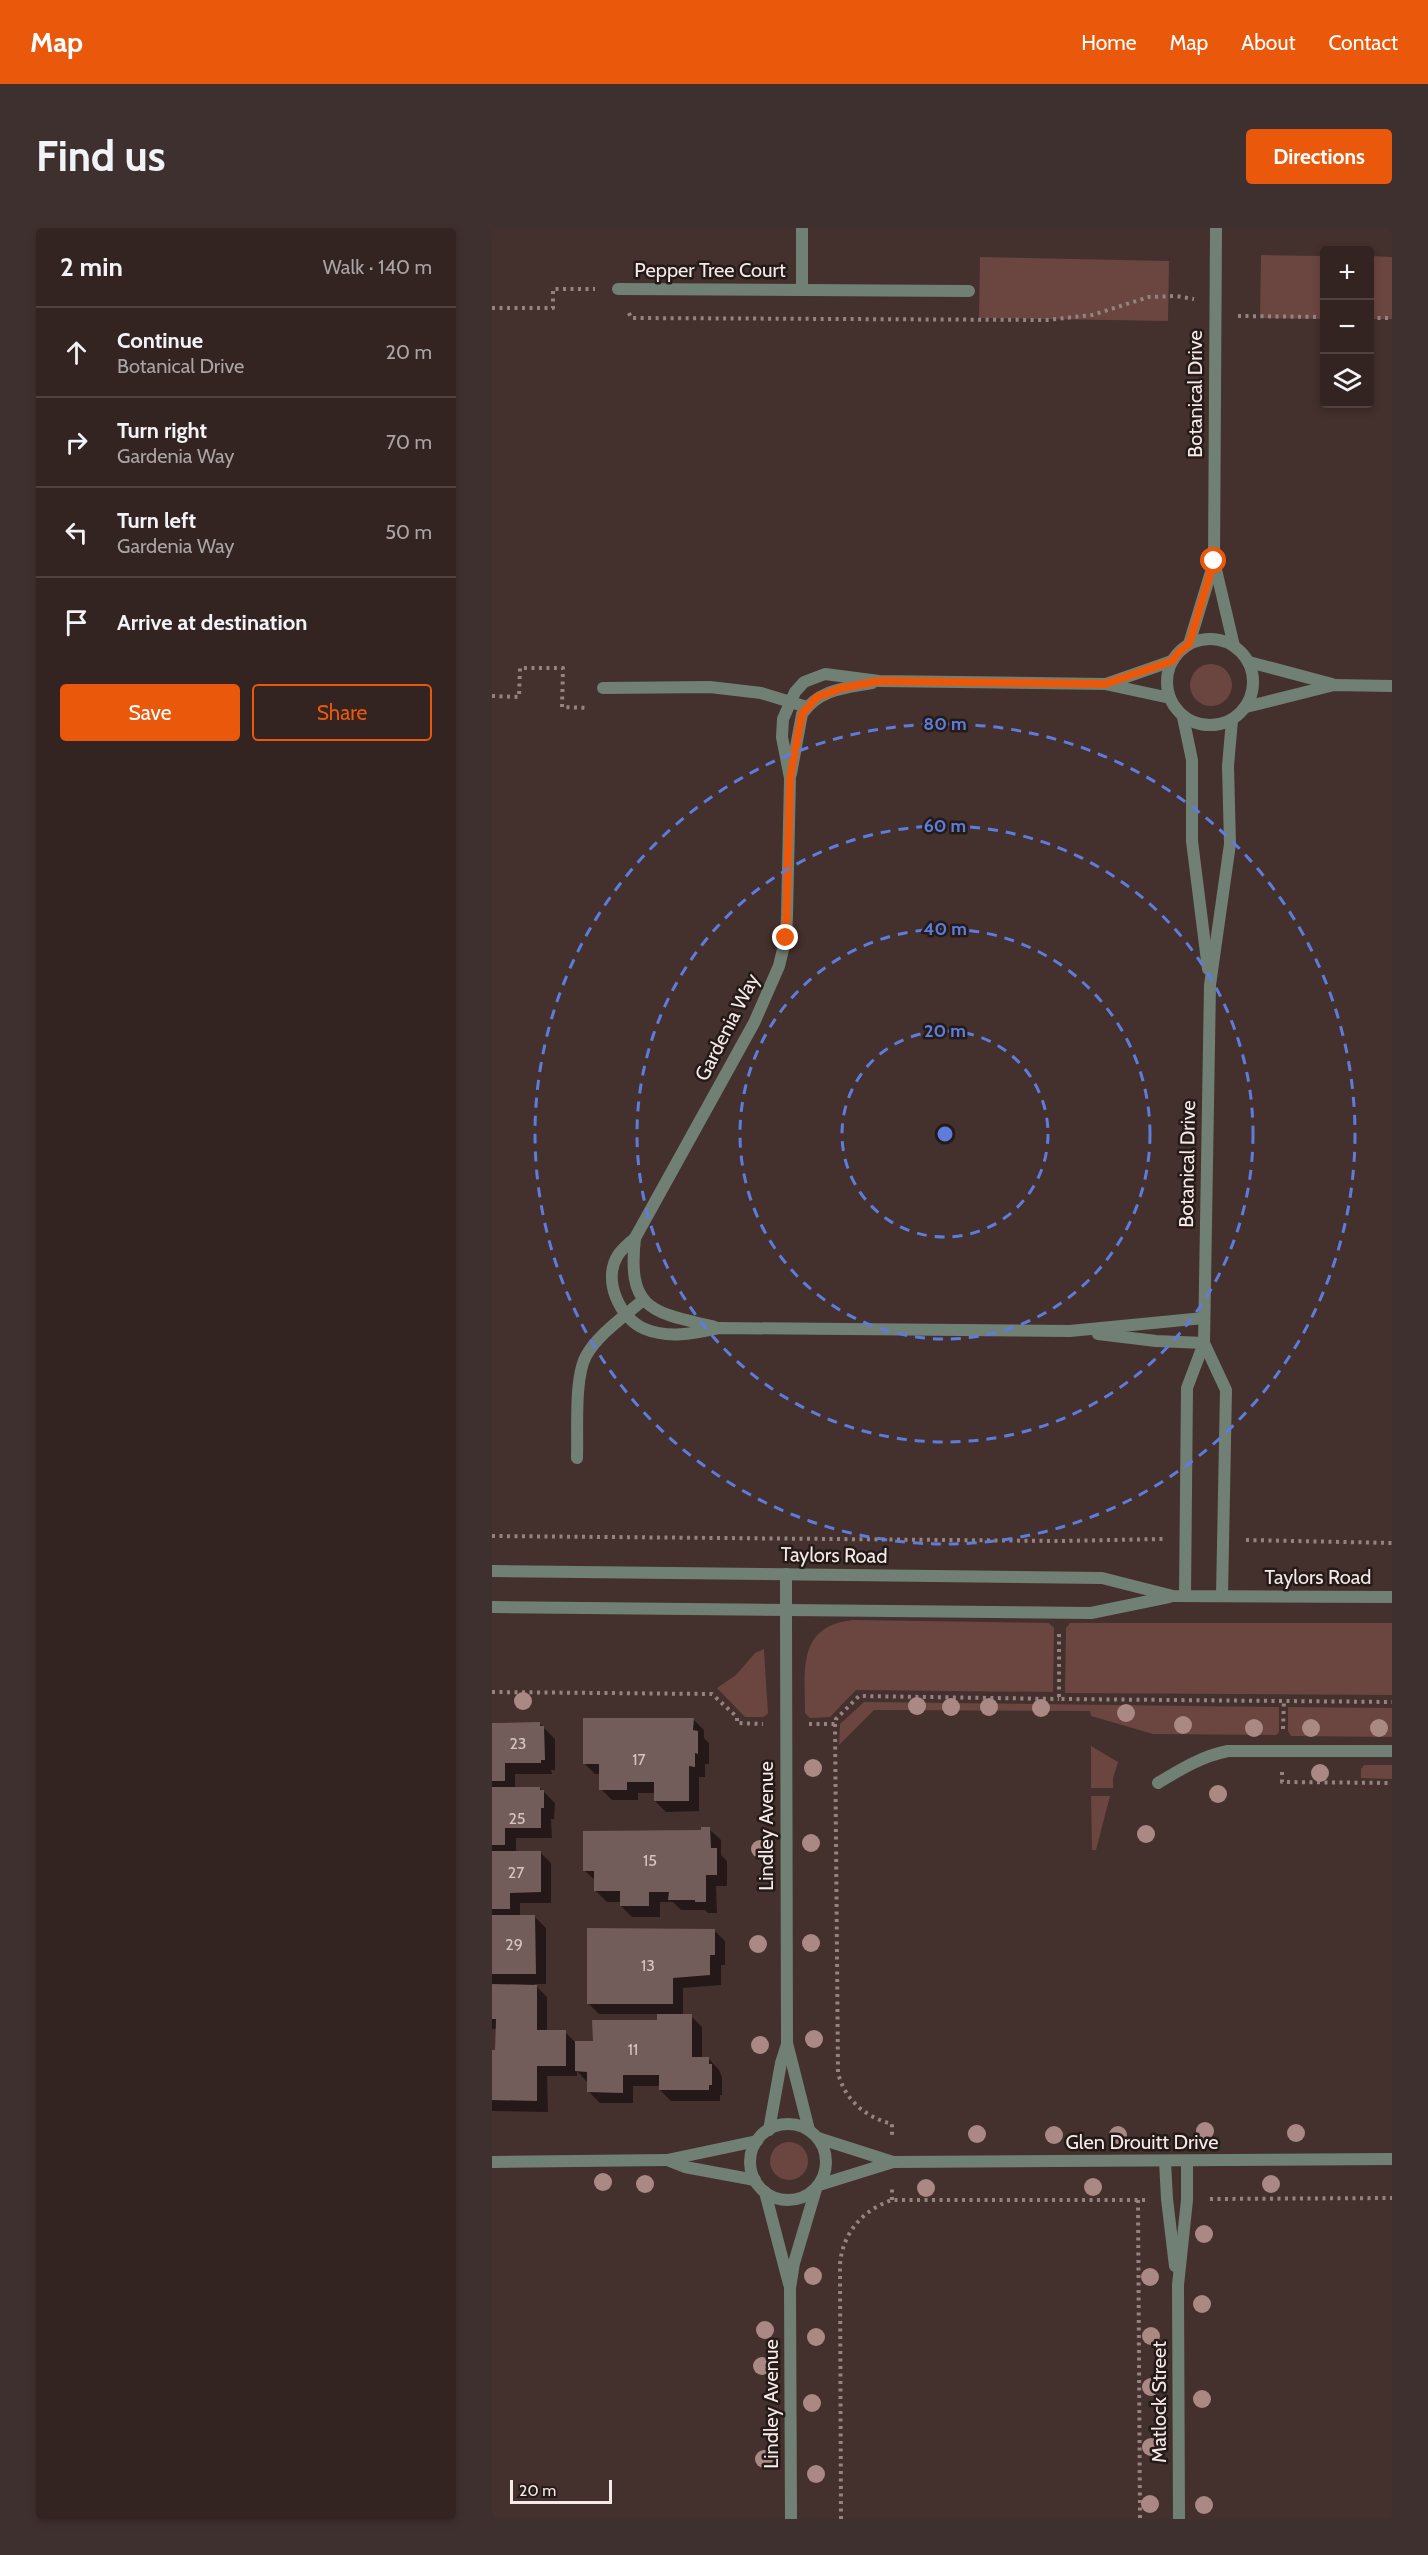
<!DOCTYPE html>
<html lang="en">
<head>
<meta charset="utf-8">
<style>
	body { margin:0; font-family:Cabin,sans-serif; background:#3e302f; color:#f1f3f6 }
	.controls { position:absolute; right:18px; top:18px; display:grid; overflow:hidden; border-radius:6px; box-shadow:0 3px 9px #0003 }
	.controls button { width:54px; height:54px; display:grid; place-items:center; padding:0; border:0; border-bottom:2px solid #4e4140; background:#332422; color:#f1f3f6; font:30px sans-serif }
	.scale { position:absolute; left:18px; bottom:15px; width:102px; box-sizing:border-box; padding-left:6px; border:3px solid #f6e9e7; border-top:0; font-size:16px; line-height:21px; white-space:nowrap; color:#f6e9e7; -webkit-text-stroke:4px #241b19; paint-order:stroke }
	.stop { position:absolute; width:18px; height:18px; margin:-14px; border:4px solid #ea580c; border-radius:50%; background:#fff }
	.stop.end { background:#ea580c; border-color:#fff; box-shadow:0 2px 6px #0008 }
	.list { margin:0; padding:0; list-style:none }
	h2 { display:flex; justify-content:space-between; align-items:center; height:78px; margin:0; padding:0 24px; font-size:26px }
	h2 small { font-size:20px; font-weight:400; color:#a9a4a5 }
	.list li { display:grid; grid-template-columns:39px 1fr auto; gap:18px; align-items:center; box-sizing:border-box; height:90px; padding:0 24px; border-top:2px solid #4e4140 }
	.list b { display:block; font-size:22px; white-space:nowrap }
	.list p { margin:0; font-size:20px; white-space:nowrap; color:#a9a4a5 }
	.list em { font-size:20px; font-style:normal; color:#a9a4a5 }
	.actions { display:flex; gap:12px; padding:18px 24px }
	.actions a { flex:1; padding:14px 0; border:2px solid #ea580c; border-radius:6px; text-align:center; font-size:21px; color:#ea580c }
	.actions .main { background:#ea580c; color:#fff }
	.icon { flex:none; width:33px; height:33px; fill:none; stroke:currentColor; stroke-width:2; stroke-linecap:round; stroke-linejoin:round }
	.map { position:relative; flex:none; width:900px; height:2291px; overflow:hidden; border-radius:6px }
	header { display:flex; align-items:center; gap:36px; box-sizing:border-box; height:84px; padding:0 30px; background:#ea580c; color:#fff }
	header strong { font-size:28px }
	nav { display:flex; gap:33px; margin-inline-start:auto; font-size:21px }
	.intro { display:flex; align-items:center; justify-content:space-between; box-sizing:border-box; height:144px; padding:0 36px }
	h1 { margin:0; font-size:42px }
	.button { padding:15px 27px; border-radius:6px; background:#ea580c; color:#fff; font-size:21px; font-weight:700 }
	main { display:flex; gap:36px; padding:0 36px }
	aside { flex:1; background:#332422; border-radius:6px; box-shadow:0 3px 9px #0003 }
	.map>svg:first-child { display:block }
	.green { fill:#6b4540 }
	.shadow { fill:#0007 }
	.building { fill:#735d5a }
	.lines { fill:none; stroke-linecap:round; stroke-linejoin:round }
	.path { stroke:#948381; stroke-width:4; stroke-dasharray:3 4.5; stroke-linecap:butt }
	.minor { stroke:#718075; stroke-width:12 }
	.tertiary { stroke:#718075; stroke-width:12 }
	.tree { fill:#aa8883 }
	.route { stroke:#ea580c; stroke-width:8 }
	.ring { fill:none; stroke:#5e7cdc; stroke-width:3; stroke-dasharray:10 8 }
	.labels { text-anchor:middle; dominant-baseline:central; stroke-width:5; stroke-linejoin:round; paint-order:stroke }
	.number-label { font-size:16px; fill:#d5c6c4 }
	.street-label { font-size:20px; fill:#f6e9e7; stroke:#241b19 }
	.centre { fill:#5e7cdc; stroke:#241b19; stroke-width:3 }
	.ring-label { font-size:18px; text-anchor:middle; font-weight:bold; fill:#5e7cdc; stroke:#241b19; stroke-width:5; stroke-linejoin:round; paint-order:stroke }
</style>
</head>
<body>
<header>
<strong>Map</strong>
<nav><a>Home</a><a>Map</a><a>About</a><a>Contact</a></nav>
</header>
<div class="intro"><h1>Find us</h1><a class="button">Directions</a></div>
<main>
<aside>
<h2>2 min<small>Walk · 140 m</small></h2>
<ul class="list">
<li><svg class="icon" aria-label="ahead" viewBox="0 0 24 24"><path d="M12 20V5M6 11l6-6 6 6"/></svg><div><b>Continue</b><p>Botanical Drive</p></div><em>20 m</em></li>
<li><svg class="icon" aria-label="right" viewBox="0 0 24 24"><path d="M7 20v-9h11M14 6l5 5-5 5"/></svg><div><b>Turn right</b><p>Gardenia Way</p></div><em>70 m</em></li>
<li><svg class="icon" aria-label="left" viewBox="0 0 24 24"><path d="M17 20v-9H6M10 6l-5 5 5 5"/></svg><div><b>Turn left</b><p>Gardenia Way</p></div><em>50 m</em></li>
<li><svg class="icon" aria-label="arrive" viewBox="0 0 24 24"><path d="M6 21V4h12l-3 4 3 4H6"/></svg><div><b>Arrive at destination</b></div></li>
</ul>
<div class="actions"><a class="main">Save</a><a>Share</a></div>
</aside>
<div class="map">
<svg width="900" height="2291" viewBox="0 0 900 2291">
	<rect width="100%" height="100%" fill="#44302d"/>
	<g class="green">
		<polygon points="769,27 832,28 832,91 768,90"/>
		<polygon points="878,28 900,29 900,91 878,91"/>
		<polygon points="488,29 677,33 676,93 487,90"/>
		<circle cx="719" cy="457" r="21"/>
		<path d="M 361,1392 L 557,1395 L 562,1400 L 561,1464 L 364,1462 L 338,1489 L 318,1490 L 313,1485 C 313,1441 305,1398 361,1392 Z"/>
		<polygon points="578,1395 900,1395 900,1467 573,1465 574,1400"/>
		<polygon points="272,1421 276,1486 271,1489 253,1489 225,1460 244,1447 263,1425"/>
		<polygon points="372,1474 787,1479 787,1504 784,1507 661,1506 599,1488 598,1483 382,1482 347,1517 348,1496"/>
		<polygon points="796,1479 900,1480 900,1509 799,1508 796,1503"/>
		<polygon points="599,1518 626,1534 621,1550 621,1560 599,1560"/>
		<polygon points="872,1537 900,1537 900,1551 869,1550 869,1541"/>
		<polygon points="599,1568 618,1568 604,1622 600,1622"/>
		<circle cx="297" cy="1933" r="19"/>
	</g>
	<g class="shadow">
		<polygon points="201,1491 212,1502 212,1510 217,1515 217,1536 213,1536 213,1549 207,1549 207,1583 174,1584 163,1573 163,1565 146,1565 146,1572 120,1572 109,1561 109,1546 103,1546 92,1535"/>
		<polygon points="0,1496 48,1496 63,1511 63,1542 59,1542 60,1546 23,1546 23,1560 48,1560 63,1575 62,1591 59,1591 60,1610 24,1610 24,1624 48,1624 59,1635 59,1675 28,1675 28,1689 43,1689 54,1700 54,1756 42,1756 55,1769 55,1804 73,1804 84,1815 102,1815 166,1794 166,1786 107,1786 96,1775 222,1702 233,1713 233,1737 229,1737 229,1757 191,1760 191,1788 199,1788 210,1799 210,1830 216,1830 227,1842 230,1849 230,1867 228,1867 228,1873 179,1873 168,1862 168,1858 141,1858 141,1875 108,1875 97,1864 95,1854 85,1843 85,1848 55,1848 56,1884 0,1883 0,1823 5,1823 5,1801 0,1801"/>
		<polygon points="217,1601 229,1612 229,1627 235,1633 235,1658 224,1658 225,1685 216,1685 213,1682 189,1682 181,1674 168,1674 168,1689 140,1689 129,1678 129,1674 115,1674 104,1663 104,1653 93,1643"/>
	</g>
	<g class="building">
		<polygon points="91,1490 202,1490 201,1502 206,1503 206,1526 203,1525 203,1539 197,1538 197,1573 162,1573 162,1554 135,1554 135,1562 107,1562 107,1536 91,1536"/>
		<polygon points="48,1494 48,1498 52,1498 53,1532 49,1532 49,1535 13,1535 13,1553 0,1553 0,1495"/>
		<polygon points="0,1559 48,1559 48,1562 52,1562 52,1580 49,1580 49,1600 13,1600 13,1617 0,1617"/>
		<polygon points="209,1599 218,1599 219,1620 225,1620 225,1647 214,1647 214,1674 203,1674 203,1672 176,1672 177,1664 157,1664 157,1678 128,1678 128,1663 102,1663 102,1643 91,1643 91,1603 209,1602"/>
		<polygon points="0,1623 49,1623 49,1664 18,1665 18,1681 0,1681"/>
		<polygon points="0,1687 43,1687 44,1746 0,1746"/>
		<polygon points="95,1700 223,1701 223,1727 218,1727 218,1747 181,1750 181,1776 95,1776"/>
		<polygon points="0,1756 45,1757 45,1802 74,1802 74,1838 45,1838 45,1873 0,1872 0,1822 3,1822 4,1791 0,1791"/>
		<polygon points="165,1786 200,1786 200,1829 217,1829 217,1836 220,1836 220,1857 217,1857 217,1862 167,1862 167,1847 131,1847 131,1865 95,1864 95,1844 83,1843 83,1813 101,1813 100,1792 165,1792"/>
	</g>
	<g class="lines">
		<g class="path">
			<polyline points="0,80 61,80 61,61 103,61"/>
			<polyline points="137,85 139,90 555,92 600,87 657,69 684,68 702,71"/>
			<polyline points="746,88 832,89"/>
			<polyline points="878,90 900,90"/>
			<polyline points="0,468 27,469 28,440 71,440 70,479 96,480"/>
			<polyline points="0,1308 568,1313 671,1311"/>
			<polyline points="754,1312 900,1315"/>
			<polyline points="567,1406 567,1471 900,1474"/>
			<polyline points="0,1464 220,1466 245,1489 245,1495 271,1496"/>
			<polyline points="317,1496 343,1496 344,1491 367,1468 567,1471"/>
			<path d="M 343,1496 L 346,1845 C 353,1872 373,1889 400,1896 L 400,1911"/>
			<polyline points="791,1501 792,1472"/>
			<polyline points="790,1544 790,1554 900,1555"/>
			<polyline points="718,1971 900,1970"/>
			<polyline points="400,1972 400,1958"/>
			<polyline points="646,1972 648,2291"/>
			<path d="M 349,2291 L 348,2036 C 351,2004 371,1982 400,1972 L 653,1972"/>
		</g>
		<g class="minor">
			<polyline points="724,0 722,333 742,418"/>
			<polyline points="126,61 477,63"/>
			<polyline points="310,62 310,0"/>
			<circle cx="718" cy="454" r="43"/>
			<polyline points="697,416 722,334"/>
			<polyline points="757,434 840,456"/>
			<polyline points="614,456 680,433"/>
			<polyline points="111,460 218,459 269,465 315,479"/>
			<path d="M 678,470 L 613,456 L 387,453 L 333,446 L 312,454 L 303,464 L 291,491 L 290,509 L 298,550 L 295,687 L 294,709 L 287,738 L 262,795 L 143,1010 C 137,1015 130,1021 126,1027 C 110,1052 128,1091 153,1101 C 177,1111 203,1105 227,1100 L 578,1103 L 712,1090"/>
			<polyline points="754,479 842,457 900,458"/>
			<polyline points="691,489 700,532 700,613 716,741"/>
			<path d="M 299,546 L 310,486 C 327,461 353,460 380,455"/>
			<path d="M 143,1010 C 135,1083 160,1084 223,1099"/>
			<polyline points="606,1106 664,1113 712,1115"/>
			<polyline points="712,1115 734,1162 730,1368"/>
			<path d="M 85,1230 C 86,1203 82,1150 94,1128 C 106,1106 133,1088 151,1072"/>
			<polyline points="693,1368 695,1160 712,1115 718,757 738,616 736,538 740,492"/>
			<polyline points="294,1382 295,1815 317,1902"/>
			<path d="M 666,1555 C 689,1541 710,1528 736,1523 L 900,1523"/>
			<circle cx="296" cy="1934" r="38"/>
			<polyline points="277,1902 289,1835 295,1816"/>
			<polyline points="326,1910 401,1934"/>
			<polyline points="175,1932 193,1939 263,1952"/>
			<polyline points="673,1933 675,1971 683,2038"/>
			<polyline points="0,1934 175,1932 265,1913"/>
			<polyline points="327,1957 401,1934 900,1931"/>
			<polyline points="273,1964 297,2056"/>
			<polyline points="299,2291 298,2060 302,2035 324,1961"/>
			<polyline points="687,2291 686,2057 695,1972 695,1933"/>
		</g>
		<g class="tertiary">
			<polyline points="0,1343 610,1350 681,1368 900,1369"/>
			<polyline points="0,1379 599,1385 677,1369"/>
			<polyline points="294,1382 294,1346"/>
		</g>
	</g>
	<g class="tree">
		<circle cx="31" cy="1473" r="9"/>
		<circle cx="425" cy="1478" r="9"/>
		<circle cx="459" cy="1479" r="9"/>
		<circle cx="497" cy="1479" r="9"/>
		<circle cx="549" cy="1480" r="9"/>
		<circle cx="634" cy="1485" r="9"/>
		<circle cx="691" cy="1497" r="9"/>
		<circle cx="762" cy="1500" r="9"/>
		<circle cx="819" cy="1500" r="9"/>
		<circle cx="887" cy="1500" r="9"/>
		<circle cx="321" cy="1540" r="9"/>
		<circle cx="828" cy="1545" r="9"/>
		<circle cx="726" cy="1566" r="9"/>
		<circle cx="654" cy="1606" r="9"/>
		<circle cx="319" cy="1615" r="9"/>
		<circle cx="268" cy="1621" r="9"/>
		<circle cx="319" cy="1715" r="9"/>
		<circle cx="266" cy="1716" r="9"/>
		<circle cx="322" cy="1811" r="9"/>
		<circle cx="268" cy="1817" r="9"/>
		<circle cx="713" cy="1903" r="9"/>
		<circle cx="804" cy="1905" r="9"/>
		<circle cx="485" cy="1906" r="9"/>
		<circle cx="562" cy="1907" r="9"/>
		<circle cx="626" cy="1907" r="9"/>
		<circle cx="111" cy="1954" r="9"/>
		<circle cx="153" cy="1956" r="9"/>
		<circle cx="779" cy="1956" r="9"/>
		<circle cx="601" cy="1959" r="9"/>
		<circle cx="434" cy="1960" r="9"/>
		<circle cx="712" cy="2006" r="9"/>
		<circle cx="321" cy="2048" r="9"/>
		<circle cx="658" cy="2049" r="9"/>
		<circle cx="710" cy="2076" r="9"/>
		<circle cx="273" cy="2102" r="9"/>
		<circle cx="659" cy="2108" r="9"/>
		<circle cx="324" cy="2109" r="9"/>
		<circle cx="270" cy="2138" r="9"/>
		<circle cx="659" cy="2159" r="9"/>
		<circle cx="710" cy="2171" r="9"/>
		<circle cx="320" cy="2175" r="9"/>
		<circle cx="659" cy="2219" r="9"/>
		<circle cx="272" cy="2231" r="9"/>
		<circle cx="324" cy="2246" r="9"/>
		<circle cx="658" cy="2276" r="9"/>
		<circle cx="712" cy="2277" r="9"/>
	</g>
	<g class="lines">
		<polyline class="route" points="294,710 298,550 310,486 325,469 350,460 387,453 613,456 680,433 687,424 697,416 722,333"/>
	</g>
	<g class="ring">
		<circle cx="453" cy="906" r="103"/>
		<circle cx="453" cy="906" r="205"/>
		<circle cx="453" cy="906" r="308"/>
		<circle cx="453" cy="906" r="410"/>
	</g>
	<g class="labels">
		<g class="number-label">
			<text x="26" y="1515">23</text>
			<text x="147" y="1531">17</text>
			<text x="25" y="1590">25</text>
			<text x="158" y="1632">15</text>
			<text x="24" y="1644">27</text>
			<text x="22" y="1716">29</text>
			<text x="156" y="1737">13</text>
			<text x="141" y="1821">11</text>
		</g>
		<g class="street-label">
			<text x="218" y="42">Pepper Tree Court</text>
			<text transform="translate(703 166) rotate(-90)">Botanical Drive</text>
			<text transform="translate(235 799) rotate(-63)">Gardenia Way</text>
			<text transform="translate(695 936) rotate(-89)">Botanical Drive</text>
			<text transform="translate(342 1327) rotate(1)">Taylors Road</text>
			<text x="826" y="1349">Taylors Road</text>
			<text transform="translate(274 1598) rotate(-90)">Lindley Avenue</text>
			<text x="650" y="1914">Glen Drouitt Drive</text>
			<text transform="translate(667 2174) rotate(-90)">Matlock Street</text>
			<text transform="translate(279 2176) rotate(-90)">Lindley Avenue</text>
		</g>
	</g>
	<circle cx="453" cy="906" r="9" class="centre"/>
	<g class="ring-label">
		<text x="453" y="502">80 m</text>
		<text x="453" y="604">60 m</text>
		<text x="453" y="707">40 m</text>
		<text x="453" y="809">20 m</text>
	</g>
</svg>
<div class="controls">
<button>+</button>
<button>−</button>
<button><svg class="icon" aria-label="layers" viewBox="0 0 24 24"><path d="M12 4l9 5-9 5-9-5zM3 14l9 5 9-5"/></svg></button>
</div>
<div class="scale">20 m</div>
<div class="stop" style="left:722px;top:333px"></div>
<div class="stop end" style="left:294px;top:710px"></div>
</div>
</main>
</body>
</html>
